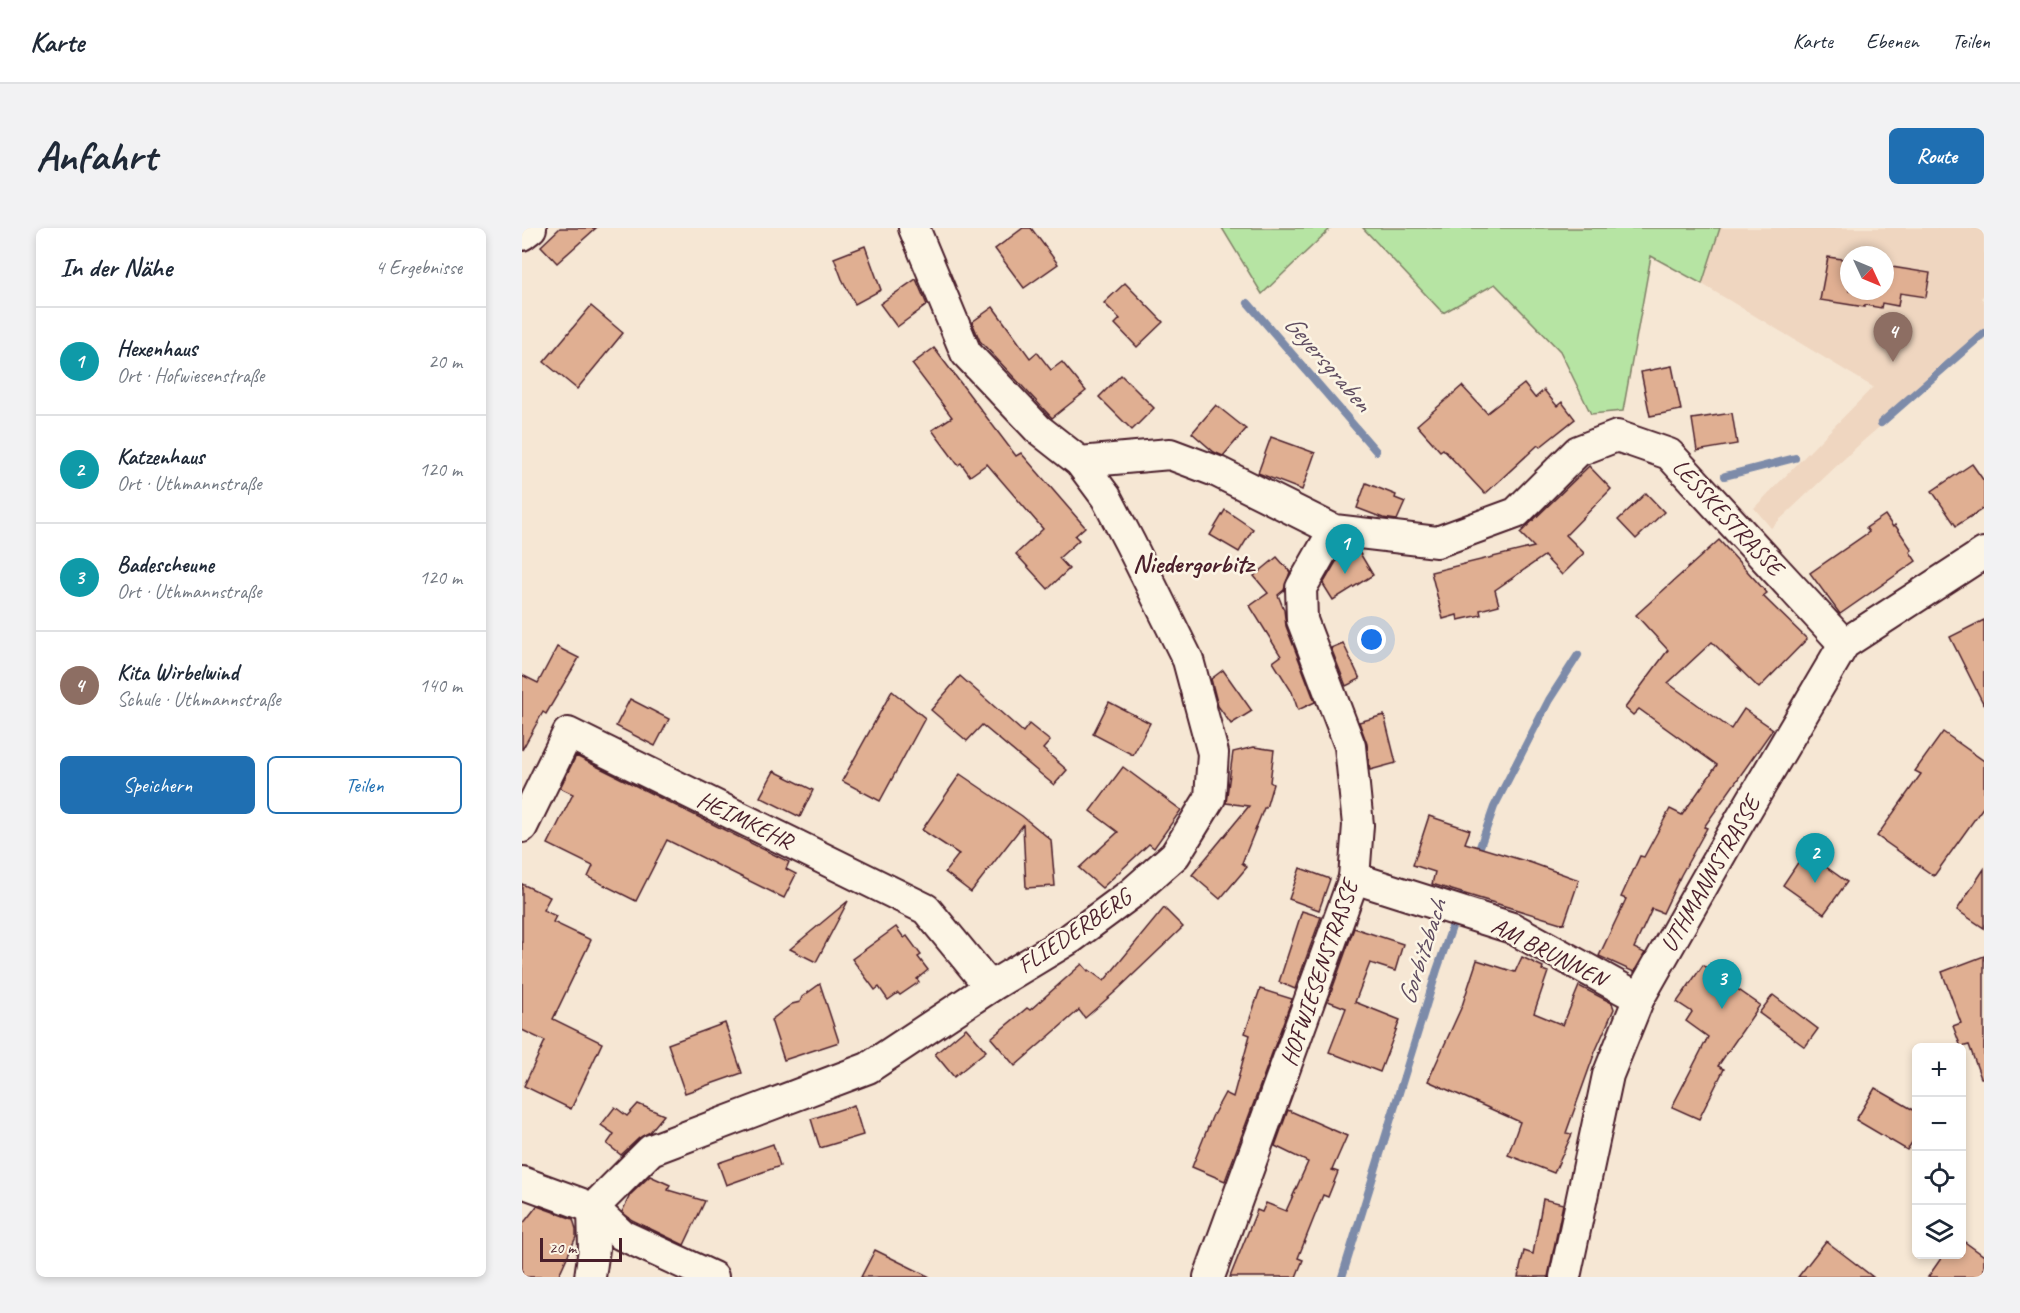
<!DOCTYPE html>
<html lang="de">
<head>
<meta charset="utf-8">
<style>
	body { margin:0; font-family:Caveat,sans-serif; background:#f2f2f3; color:#1f2937 }
	.controls { position:absolute; right:18px; bottom:18px; display:grid; overflow:hidden; border-radius:9px; box-shadow:0 3px 9px #0003 }
	.controls button { width:54px; height:54px; display:grid; place-items:center; padding:0; border:0; border-bottom:2px solid #e0e1e3; background:#fff; color:#1f2937; font:30px sans-serif }
	.compass { position:absolute; left:1318px; top:18px; width:54px; height:54px; border-radius:50%; background:#fff; box-shadow:0 3px 9px #0003; rotate:134deg }
	.scale { position:absolute; left:18px; bottom:15px; width:82px; box-sizing:border-box; padding-left:6px; border:3px solid #4a1f2b; border-top:0; font-size:16px; line-height:21px; white-space:nowrap; color:#4a1f2b; -webkit-text-stroke:4px #fcf5e5; paint-order:stroke }
	.you { position:absolute; left:850px; top:412px; width:21px; height:21px; margin:-15px; border:4px solid #fff; border-radius:50%; background:#1a73e8; box-shadow:0 0 0 9px #1a73e833 }
	.badge { display:grid; place-items:center; width:39px; height:39px; border-radius:50%; background:#1f6fb2; color:#fff; font-size:20px; font-weight:700 }
	.pin { position:absolute; translate:-50% -50px; filter:drop-shadow(0 2px 3px #0008) }
	.pin::after { content:''; position:absolute; top:32px; width:21px; height:18px; background:inherit; clip-path:polygon(0 0,100% 0,50% 100%) }
	.list { margin:0; padding:0; list-style:none }
	h2 { display:flex; justify-content:space-between; align-items:center; height:78px; margin:0; padding:0 24px; font-size:26px }
	h2 small { font-size:20px; font-weight:400; color:#747a83 }
	.list li { display:grid; grid-template-columns:39px 1fr auto; gap:18px; align-items:center; box-sizing:border-box; height:108px; padding:0 24px; border-top:2px solid #e0e1e3 }
	.list b { display:block; font-size:22px; white-space:nowrap }
	.list p { margin:0; font-size:20px; white-space:nowrap; color:#747a83 }
	.list em { font-size:20px; font-style:normal; color:#747a83 }
	.actions { display:flex; gap:12px; padding:18px 24px }
	.actions a { flex:1; padding:14px 0; border:2px solid #1f6fb2; border-radius:9px; text-align:center; font-size:21px; color:#1f6fb2 }
	.actions .main { background:#1f6fb2; color:#fff }
	.icon { flex:none; width:33px; height:33px; fill:none; stroke:currentColor; stroke-width:2; stroke-linecap:round; stroke-linejoin:round }
	.map { position:relative; flex:none; width:1462px; height:1049px; overflow:hidden; border-radius:9px }
	header { display:flex; align-items:center; gap:36px; box-sizing:border-box; height:84px; padding:0 30px; background:#fff; border-bottom:2px solid #e0e1e3 }
	header strong { font-size:28px }
	nav { display:flex; gap:33px; margin-inline-start:auto; font-size:21px }
	.intro { display:flex; align-items:center; justify-content:space-between; box-sizing:border-box; height:144px; padding:0 36px }
	h1 { margin:0; font-size:42px }
	.button { padding:15px 27px; border-radius:9px; background:#1f6fb2; color:#fff; font-size:21px; font-weight:700 }
	main { display:flex; gap:36px; padding:0 36px }
	aside { flex:1; background:#fff; border-radius:9px; box-shadow:0 3px 9px #0003 }
	.map>svg:first-child { display:block }
	.built { fill:#efd6c0; fill-rule:evenodd }
	.green { fill:#b6e4a3; stroke:#808267; stroke-width:1.5 }
	.lines { fill:none; stroke-linecap:round; stroke-linejoin:round }
	.stream { stroke:#7d8ba9; stroke-width:8 }
	.building { fill:#e0af92; stroke:#4a1f2b; stroke-width:1.5 }
	.street-casing { stroke:#4a1f2b; stroke-width:34 }
	.street { stroke:#fcf5e5; stroke-width:30 }
	.labels { text-anchor:middle; dominant-baseline:central; stroke-width:5; stroke-linejoin:round; paint-order:stroke }
	.street-label { font-size:24px; fill:#4a1f2b; stroke:#fcf5e5 }
	.water-label { font-size:26px; font-style:italic; fill:#5f4c60; stroke:#fcf5e5 }
	.neighbourhood-label { font-size:26px; font-weight:bold; fill:#4a1f2b; stroke:#fcf5e5 }
</style>
</head>
<body>
<header>
<strong>Karte</strong>
<nav><a>Karte</a><a>Ebenen</a><a>Teilen</a></nav>
</header>
<div class="intro"><h1>Anfahrt</h1><a class="button">Route</a></div>
<main>
<aside>
<h2>In der Nähe<small>4 Ergebnisse</small></h2>
<ul class="list">
<li><span class="badge" style="background:#0f9aa8">1</span><div><b>Hexenhaus</b><p>Ort · Hofwiesenstraße</p></div><em>20 m</em></li>
<li><span class="badge" style="background:#0f9aa8">2</span><div><b>Katzenhaus</b><p>Ort · Uthmannstraße</p></div><em>120 m</em></li>
<li><span class="badge" style="background:#0f9aa8">3</span><div><b>Badescheune</b><p>Ort · Uthmannstraße</p></div><em>120 m</em></li>
<li><span class="badge" style="background:#8d6e63">4</span><div><b>Kita Wirbelwind</b><p>Schule · Uthmannstraße</p></div><em>140 m</em></li>
</ul>
<div class="actions"><a class="main">Speichern</a><a>Teilen</a></div>
</aside>
<div class="map">
<svg width="1462" height="1049" viewBox="0 0 1462 1049">
	<rect width="100%" height="100%" fill="#f6e7d4"/>
	<filter id="ink" filterUnits="userSpaceOnUse"><feTurbulence type="fractalNoise" baseFrequency=".0167" numOctaves="2"/><feDisplacementMap in="SourceGraphic" scale="12" xChannelSelector="R" yChannelSelector="G"/><feConvolveMatrix kernelMatrix="1 2 1 2 8 2 1 2 1" color-interpolation-filters="sRGB"/></filter>
	<g filter="url(#ink)">
		<path class="built" d="M 1198,0 L 1462,0 L 1462,67 L 1459,70 L 1462,74 L 1462,109 L 1341,213 L 1249,300 L 1232,280 L 1351,159 L 1180,56 ZM 1327,27 L 1363,27 L 1363,63 L 1327,63 Z"/>
		<g class="green">
			<polygon points="700,0 809,0 740,66"/>
			<polygon points="841,0 1198,0 1180,56 1129,28 1101,183 1069,186 1038,123 973,56 921,85"/>
		</g>
		<g class="lines">
			<g class="stream">
				<polyline points="726,75 854,223"/>
				<polyline points="1359,195 1462,105"/>
				<polyline points="1203,248 1273,230"/>
				<polyline points="954,630 972,579 1027,472 1056,427"/>
				<polyline points="820,1049 915,742 945,656"/>
			</g>
		</g>
		<g class="building">
			<polygon points="38,0 74,0 35,35 19,18"/>
			<polygon points="501,0 509,0 536,36 502,60 473,21"/>
			<polygon points="343,18 359,62 333,76 320,51 312,30"/>
			<polygon points="1306,29 1327,32 1327,63 1363,63 1363,38 1408,45 1404,69 1378,65 1376,78 1360,75 1359,80 1343,77 1343,79 1298,72"/>
			<polygon points="394,51 405,77 375,99 358,76"/>
			<polygon points="603,55 641,94 615,119 593,96 598,91 582,75"/>
			<polygon points="69,78 101,105 55,161 22,134"/>
			<polygon points="471,79 508,130 515,124 529,142 540,134 564,163 530,190 458,113 450,94"/>
			<polygon points="412,120 494,228 499,225 563,299 553,308 557,312 537,330 547,341 526,361 494,326 521,301 465,236 448,248 439,235 436,237 410,202 430,189 390,136"/>
			<polygon points="1150,138 1159,182 1128,188 1119,144"/>
			<polygon points="599,147 632,180 610,202 577,169"/>
			<polygon points="1002,156 1013,170 1022,162 1035,178 1040,174 1053,191 1018,219 1016,217 963,266 921,221 918,223 895,197 940,158 965,185"/>
			<polygon points="694,177 724,201 701,228 692,224 670,205"/>
			<polygon points="1210,185 1215,216 1175,223 1170,191"/>
			<polygon points="749,209 793,225 780,262 736,245"/>
			<polygon points="1450,236 1462,253 1462,280 1434,298 1410,263"/>
			<polygon points="1067,238 1089,261 1044,307 1062,325 1040,347 1022,328 973,362 977,377 958,382 959,387 936,392 935,387 921,391 909,344 1012,319 998,305"/>
			<polygon points="844,255 874,267 873,270 883,274 875,292 861,290 835,280"/>
			<polygon points="1124,265 1142,284 1114,311 1096,292"/>
			<polygon points="703,282 731,301 717,324 688,307"/>
			<polygon points="1363,287 1371,299 1373,297 1390,322 1388,324 1394,333 1318,386 1288,345 1347,304 1344,300"/>
			<polygon points="1197,312 1245,365 1241,368 1285,411 1237,460 1190,414 1146,455 1209,501 1222,481 1251,501 1182,599 1185,600 1159,647 1141,685 1130,681 1112,720 1123,725 1112,744 1077,728 1104,671 1099,669 1118,628 1122,629 1148,581 1160,587 1195,537 1117,481 1111,487 1103,480 1146,422 1114,387"/>
			<polygon points="832,322 836,322 851,347 811,372 801,356 815,332"/>
			<polygon points="755,329 768,344 762,362 756,367 762,382 764,398 793,474 776,482 770,464 751,434 759,428 728,378 746,365 732,348"/>
			<polygon points="1462,392 1462,477 1428,409"/>
			<polygon points="821,415 838,451 824,458 809,420"/>
			<polygon points="35,419 57,430 24,486 21,484 0,522 0,447 16,455"/>
			<polygon points="701,442 730,483 709,496 696,478 689,451"/>
			<polygon points="438,448 501,504 507,496 528,513 521,521 545,542 532,557 460,497 445,513 409,482"/>
			<polygon points="370,463 403,490 358,573 320,553"/>
			<polygon points="108,471 147,491 133,518 94,498"/>
			<polygon points="587,474 628,495 611,527 571,506"/>
			<polygon points="862,487 874,535 848,542 845,516 837,494"/>
			<polygon points="1421,504 1462,533 1462,578 1412,648 1355,608 1399,546 1393,543"/>
			<polygon points="732,519 752,522 748,554 751,556 744,580 742,580 720,635 725,639 698,671 670,647 727,578 704,575 711,524"/>
			<polygon points="54,528 267,634 264,641 274,646 262,670 145,612 114,673 66,649 71,638 26,616 51,566 38,560"/>
			<polygon points="601,539 659,582 632,620 627,616 580,660 557,640 596,604 568,583"/>
			<polygon points="252,543 291,562 278,589 238,569"/>
			<polygon points="438,546 500,588 529,612 533,658 504,660 501,597 449,664 423,644 437,626 400,602"/>
			<polygon points="907,588 948,602 943,615 1010,635 1057,652 1042,696 910,656 913,644 891,637"/>
			<polygon points="1283,624 1325,654 1302,686 1261,657"/>
			<polygon points="778,640 808,651 797,682 767,671"/>
			<polygon points="1462,641 1462,700 1435,682"/>
			<polygon points="0,656 28,669 21,682 34,688 31,694 69,712 31,791 80,815 49,881 2,858 23,813 0,802"/>
			<polygon points="326,673 294,734 268,721"/>
			<polygon points="642,680 661,699 593,764 563,790 557,782 493,838 469,810 505,780 508,782 560,736 566,743 567,742 582,753"/>
			<polygon points="780,683 799,689 773,761 757,754"/>
			<polygon points="374,699 382,710 385,708 399,727 396,729 406,742 395,751 397,754 378,767 376,765 366,772 357,759 353,762 330,731"/>
			<polygon points="832,700 881,716 873,743 848,735 833,774 878,792 858,844 807,824 824,780 806,773"/>
			<polygon points="1462,728 1462,850 1459,850 1447,817 1439,819 1431,798 1439,795 1420,744"/>
			<polygon points="1000,729 1021,739 1020,742 1026,744 1012,785 1041,797 1057,758 1090,775 1092,781 1073,824 1044,905 1050,906 1032,945 986,927 998,894 906,853 940,778 955,732 993,744"/>
			<polygon points="1181,737 1238,777 1196,838 1202,841 1177,891 1150,879 1186,809 1164,793 1170,784 1155,774"/>
			<polygon points="298,756 317,814 262,832 249,792 270,776 278,774 280,769"/>
			<polygon points="738,761 770,771 703,953 670,939 690,889 703,865 711,869 728,807 723,805"/>
			<polygon points="1251,767 1296,801 1283,819 1237,785"/>
			<polygon points="203,795 220,845 163,865 146,816"/>
			<polygon points="444,800 464,823 432,849 413,826"/>
			<polygon points="1353,860 1395,884 1395,907 1385,922 1334,892"/>
			<polygon points="116,876 142,887 128,904 117,910 99,927 85,916 92,906 79,897 93,879 105,888"/>
			<polygon points="332,877 341,907 298,920 289,891"/>
			<polygon points="766,882 825,908 810,942 816,944 806,969 801,967 776,1030 781,1032 774,1049 708,1049 735,982 740,984 744,975 764,983 786,934 753,918"/>
			<polygon points="251,916 258,938 204,957 196,935"/>
			<polygon points="128,948 148,957 146,962 183,973 162,1017 110,992 100,984 108,967"/>
			<polygon points="1021,971 1041,976 1026,1049 996,1049 1002,1023 1011,1026"/>
			<polygon points="15,978 51,991 54,1001 54,1009 36,1049 0,1049 0,997"/>
			<polygon points="1440,1012 1462,1028 1462,1049 1406,1049 1422,1026 1440,1026"/>
			<polygon points="1304,1013 1351,1049 1276,1049"/>
			<polygon points="353,1022 408,1049 339,1049"/>
		</g>
		<g class="lines">
			<g class="street-casing">
				<g id="street">
					<polyline points="0,7 9,0"/>
					<polyline points="558,234 648,226 696,244 812,302 915,314 994,285 1056,223 1095,208 1147,226 1322,416"/>
					<polyline points="0,599 46,505 404,681 468,759"/>
					<polyline points="832,650 990,700 1117,770"/>
					<polyline points="0,954 71,980 100,1007 191,1049"/>
					<polyline points="71,980 129,922 346,840 468,759 549,710 610,665 653,627 688,570 691,525 666,432 608,315 584,269 558,234 516,201 444,125 392,0"/>
					<polyline points="68,1049 72,1021 71,980"/>
					<polyline points="687,1049 832,650 836,597 828,518 780,392 779,360 812,302"/>
					<polyline points="1043,1049 1086,847 1117,770 1209,608 1322,416 1462,325"/>
				</g>
			</g>
			<use href="#street" class="street"/>
		</g>
	</g>
	<g class="labels">
		<g class="street-label">
			<text transform="translate(1206 289) rotate(47)">LESSKESTRASSE</text>
			<text transform="translate(223 592) rotate(26)">HEIMKEHR</text>
			<text transform="translate(1188 646) rotate(-60)">UTHMANNSTRASSE</text>
			<text transform="translate(552 703) rotate(-34)">FLIEDERBERG</text>
			<text transform="translate(1027 724) rotate(27)">AM BRUNNEN</text>
			<text transform="translate(797 745) rotate(-71)">HOFWIESENSTRASSE</text>
		</g>
		<g class="water-label">
			<text transform="translate(806 135) rotate(49)">Geyersgraben</text>
			<text transform="translate(900 724) rotate(-72)">Gorbitzbach</text>
		</g>
		<g class="neighbourhood-label">
			<text x="671" y="335">Niedergorbitz</text>
		</g>
	</g>
</svg>
<div class="controls">
<button>+</button>
<button>−</button>
<button><svg class="icon" aria-label="locate" viewBox="0 0 24 24"><circle cx="12" cy="12" r="6"/><path d="M12 2v4M12 18v4M2 12h4M18 12h4"/></svg></button>
<button><svg class="icon" aria-label="layers" viewBox="0 0 24 24"><path d="M12 4l9 5-9 5-9-5zM3 14l9 5 9-5"/></svg></button>
</div>
<svg class="compass" viewBox="-18 -18 36 36"><path d="M0-13l5 13h-10z" fill="#e53935"/><path d="M0 13l5-13h-10z" fill="#747a83"/></svg>
<div class="scale">20 m</div>
<div class="you"></div>
<div class="pin badge" style="left:823px;top:346px;background:#0f9aa8">1</div>
<div class="pin badge" style="left:1293px;top:655px;background:#0f9aa8">2</div>
<div class="pin badge" style="left:1200px;top:781px;background:#0f9aa8">3</div>
<div class="pin badge" style="left:1371px;top:134px;background:#8d6e63">4</div>
</div>
</main>
</body>
</html>
